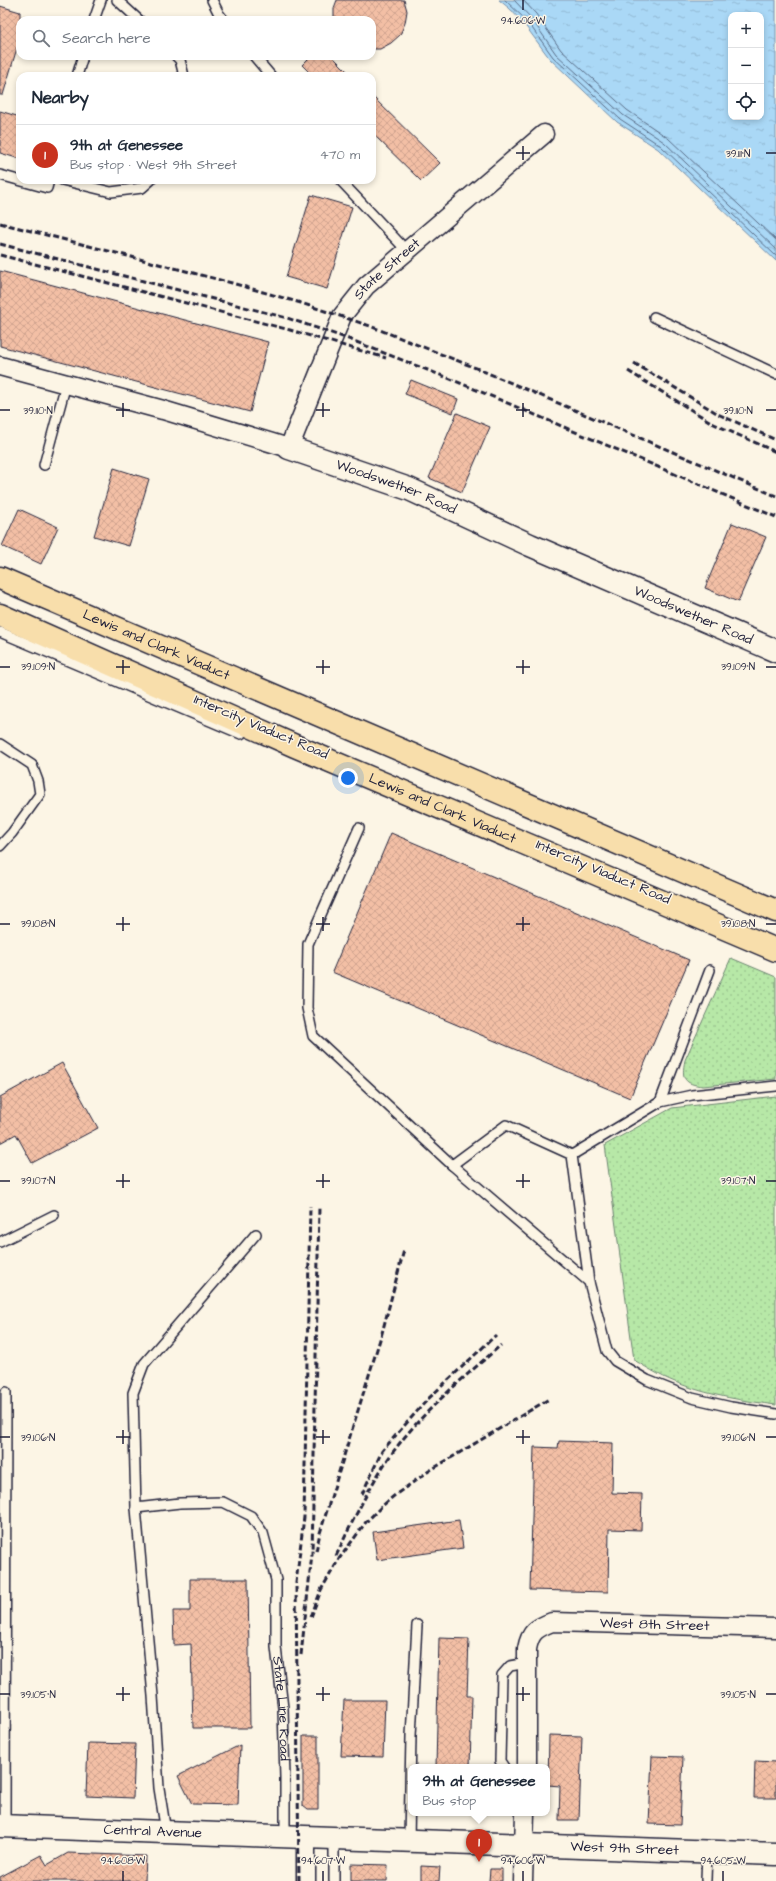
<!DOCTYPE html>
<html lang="en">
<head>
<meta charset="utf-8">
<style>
	body { margin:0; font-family:"Architects Daughter",sans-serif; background:#f6f6f7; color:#1f2937 }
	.controls { position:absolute; right:12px; top:12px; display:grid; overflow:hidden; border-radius:8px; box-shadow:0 2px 6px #0003 }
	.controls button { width:36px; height:36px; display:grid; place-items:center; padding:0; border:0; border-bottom:1px solid #e0e1e3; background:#fff; color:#1f2937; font:20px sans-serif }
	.you { position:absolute; left:348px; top:778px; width:14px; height:14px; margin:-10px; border:3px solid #fff; border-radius:50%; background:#1a73e8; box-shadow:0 0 0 6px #1a73e833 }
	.badge { display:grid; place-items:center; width:26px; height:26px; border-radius:50%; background:#c8321e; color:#fff; font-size:13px; font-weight:700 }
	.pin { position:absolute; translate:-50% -33px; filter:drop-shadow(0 1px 2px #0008) }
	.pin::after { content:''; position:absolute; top:21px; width:14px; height:12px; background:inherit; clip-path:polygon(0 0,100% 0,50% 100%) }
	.popup { position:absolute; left:408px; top:1764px; width:142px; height:52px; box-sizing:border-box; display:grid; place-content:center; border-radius:8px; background:#fff; filter:drop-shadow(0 1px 3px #0005); font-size:13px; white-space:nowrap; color:#747a83 }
	.popup b { font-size:15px; color:#1f2937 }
	.popup::after { content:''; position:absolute; left:50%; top:100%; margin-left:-8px; border:8px solid transparent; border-top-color:#fff }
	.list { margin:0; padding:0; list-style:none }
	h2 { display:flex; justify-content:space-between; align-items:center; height:52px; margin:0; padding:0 16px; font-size:17px }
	h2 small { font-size:13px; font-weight:400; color:#747a83 }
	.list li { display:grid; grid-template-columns:26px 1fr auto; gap:12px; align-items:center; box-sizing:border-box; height:60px; padding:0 16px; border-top:1px solid #e0e1e3 }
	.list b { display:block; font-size:15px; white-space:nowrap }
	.list p { margin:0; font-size:13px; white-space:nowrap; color:#747a83 }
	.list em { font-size:13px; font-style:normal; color:#747a83 }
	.icon { flex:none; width:22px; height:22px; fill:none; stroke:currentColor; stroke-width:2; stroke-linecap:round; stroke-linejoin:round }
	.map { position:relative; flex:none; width:776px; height:1881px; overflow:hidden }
	.search { position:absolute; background:#fff; box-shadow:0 2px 6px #0003; left:16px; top:16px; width:360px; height:44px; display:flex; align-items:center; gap:10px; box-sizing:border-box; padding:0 14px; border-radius:12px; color:#747a83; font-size:15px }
	.panel { position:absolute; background:#fff; box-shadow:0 2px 6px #0003; left:16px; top:72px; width:360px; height:112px; border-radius:12px }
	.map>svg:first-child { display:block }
	.grass { fill:url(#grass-dots); stroke:#6c8571 }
	.water { fill:url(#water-ripples); stroke:#748fab; fill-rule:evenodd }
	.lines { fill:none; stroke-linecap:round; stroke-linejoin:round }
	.shore { stroke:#586b86; stroke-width:1 }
	.building { fill:url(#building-cross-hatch); stroke:#22223b }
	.lane-casing { stroke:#22223b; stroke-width:12 }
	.street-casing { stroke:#22223b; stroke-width:21 }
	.secondary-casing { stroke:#22223b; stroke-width:25 }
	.highway-casing { stroke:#22223b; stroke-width:25 }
	.lane { stroke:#fcf5e5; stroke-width:9 }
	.street { stroke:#fcf5e5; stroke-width:18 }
	.secondary { stroke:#fcf5e5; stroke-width:22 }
	.highway { stroke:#f8deab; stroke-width:22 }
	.rail { stroke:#22223b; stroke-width:3; stroke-dasharray:6 3; stroke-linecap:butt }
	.ticks { fill:none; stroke:#22223b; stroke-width:1.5 }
	.labels { text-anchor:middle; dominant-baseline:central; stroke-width:3; stroke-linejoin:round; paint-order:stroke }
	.street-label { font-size:14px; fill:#22223b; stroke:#fcf5e5 }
	.ticks-label { font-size:10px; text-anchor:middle; fill:#22223b; stroke:#fcf5e5; stroke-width:3; stroke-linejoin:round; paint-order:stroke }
</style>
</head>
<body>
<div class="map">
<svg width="776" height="1881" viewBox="0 0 776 1881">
	<defs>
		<pattern id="grass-dots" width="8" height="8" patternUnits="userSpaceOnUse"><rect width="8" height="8" fill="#b7e8a7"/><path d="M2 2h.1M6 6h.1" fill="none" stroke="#9dc791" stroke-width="1.8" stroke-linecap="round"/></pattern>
		<pattern id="water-ripples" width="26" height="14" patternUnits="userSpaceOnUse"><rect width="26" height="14" fill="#aad8f6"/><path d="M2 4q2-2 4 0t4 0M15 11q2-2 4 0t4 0" fill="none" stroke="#92b9d4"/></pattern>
		<pattern id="building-cross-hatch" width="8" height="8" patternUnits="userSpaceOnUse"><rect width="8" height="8" fill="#f3bfa5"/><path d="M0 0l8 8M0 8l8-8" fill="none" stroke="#d0a48f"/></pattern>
	</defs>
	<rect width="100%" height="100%" fill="#fcf5e5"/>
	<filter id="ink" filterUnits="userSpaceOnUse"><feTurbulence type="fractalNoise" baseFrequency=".025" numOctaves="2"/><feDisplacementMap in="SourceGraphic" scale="8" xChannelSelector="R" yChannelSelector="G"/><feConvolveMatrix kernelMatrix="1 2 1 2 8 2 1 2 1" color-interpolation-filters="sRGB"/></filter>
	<g filter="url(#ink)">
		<g class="grass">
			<path d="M 731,958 L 776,977 L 776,1079 L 703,1086 C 684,1084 681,1079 685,1060 Z"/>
			<path d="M 776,1096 L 776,1405 C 745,1401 712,1396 683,1385 C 665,1379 649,1369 634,1360 L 605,1145 L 672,1108 Z"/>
		</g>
		<path class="water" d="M 499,0 L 776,0 L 776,261 L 658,149 L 617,122 L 550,59 L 524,24 L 509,8 ZM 731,15 L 761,15 L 761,117 L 731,117 Z"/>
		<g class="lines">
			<g class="shore">
				<polyline points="505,0 527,21 553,57 620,119 661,146 776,256"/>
				<polyline points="514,0 531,18 556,54 623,115 664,142 776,249"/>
				<polyline points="523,0 536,14 561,50 627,110 668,138 776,240"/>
			</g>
		</g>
		<g class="building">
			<polygon points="337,0 404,0 407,11 405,23 400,35 391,43 380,49 372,49 372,20 334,20 334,8"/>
			<polygon points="0,6 20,12 20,38 3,95 0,95"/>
			<polygon points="311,56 332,56 352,76 313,76 302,65"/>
			<polygon points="372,96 440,163 421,181 372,133"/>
			<polygon points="0,111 20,117 20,159 0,153"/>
			<polygon points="311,195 352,207 327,289 286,277"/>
			<polygon points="0,271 268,342 250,412 0,346"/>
			<polygon points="411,380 458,399 453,413 405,394"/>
			<polygon points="457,413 490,427 462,492 429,478"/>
			<polygon points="114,468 149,479 129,546 94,536"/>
			<polygon points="19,509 58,527 41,564 2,546"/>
			<polygon points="732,523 766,537 738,602 705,588"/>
			<polygon points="391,833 689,960 630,1098 332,972"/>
			<polygon points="62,1063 98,1128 32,1163 16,1134 0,1143 0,1097"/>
			<polygon points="559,1441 613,1443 612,1493 642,1494 641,1530 609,1529 608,1592 530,1590 534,1447 558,1448"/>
			<polygon points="459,1520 463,1548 377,1560 373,1532"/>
			<polygon points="190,1579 248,1579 250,1728 193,1728 191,1644 174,1645 173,1611 190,1611"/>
			<polygon points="439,1638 469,1639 467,1696 472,1696 470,1767 436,1767"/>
			<polygon points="344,1700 385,1700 383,1757 341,1756"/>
			<polygon points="549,1735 582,1736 579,1820 559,1820 560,1786 548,1785"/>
			<polygon points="303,1736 318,1736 318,1810 308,1810 303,1806"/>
			<polygon points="88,1743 135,1744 133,1798 86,1796"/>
			<polygon points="240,1745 238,1805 192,1804 178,1776"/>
			<polygon points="652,1756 683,1757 680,1825 649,1824"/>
			<polygon points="755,1761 776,1762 776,1798 754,1798"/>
			<polygon points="68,1853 146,1856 145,1881 0,1881 0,1877 41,1855 47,1865"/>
			<polygon points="351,1864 388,1865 387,1881 351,1881"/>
			<polygon points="421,1866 440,1867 439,1881 421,1881"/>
			<polygon points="490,1869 502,1869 502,1881 489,1881"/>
		</g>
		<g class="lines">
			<g class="lane-casing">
				<g id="lane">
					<polyline points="117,0 139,20"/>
					<polyline points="212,0 219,14 224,20"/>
					<polyline points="94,20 101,0"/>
					<polyline points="176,56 180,60 184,76"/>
					<polyline points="254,56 271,76"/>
					<polyline points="77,76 83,56"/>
					<polyline points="0,175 47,188 49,180"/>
					<polyline points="62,180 111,192 142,188 151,180"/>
					<polyline points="340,180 407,251"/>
					<polyline points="654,317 776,374"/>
					<polyline points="44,465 66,384"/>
					<polyline points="0,632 241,734"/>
					<polyline points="0,744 32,765 38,781 40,794 12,833 0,846"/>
					<polyline points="359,828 308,944 307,1008 313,1036 452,1165 506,1125 572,1155 660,1102 692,1095 776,1086"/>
					<polyline points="660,1102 710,970"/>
					<polyline points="572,1155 589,1282 607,1351 615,1361 647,1380 692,1398 731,1407 776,1414"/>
					<polyline points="452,1165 589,1282"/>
					<polyline points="0,1242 54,1215"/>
					<path id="s1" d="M 136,1508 L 180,1503 L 223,1502 L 251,1516 L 263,1533 L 276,1580 L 276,1647 L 283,1708 L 285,1778 L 285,1836"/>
					<polyline points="504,1767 500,1761 502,1675 510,1666 527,1663"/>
					<polyline points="5,1826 6,1392"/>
					<polyline points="166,1832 159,1788 153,1696 136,1508 133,1393 144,1364 256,1234"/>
					<polyline points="334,1838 334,1881"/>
					<polyline points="409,1840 411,1736 417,1625"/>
					<polyline points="706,1880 707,1851"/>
				</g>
			</g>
			<g class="street-casing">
				<g id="street">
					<path id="s2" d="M 0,366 L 163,410 L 289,448 L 342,316 L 366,286 L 544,134"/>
					<path id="s3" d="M 527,1767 L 527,1649 C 530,1632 536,1628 552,1622 L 776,1628"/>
					<polyline points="306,1837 306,1881"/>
					<polyline points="523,1881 525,1813"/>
				</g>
			</g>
			<g class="secondary-casing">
				<g id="secondary">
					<path id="s4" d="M 289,448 L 409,489 L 530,545 L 776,651"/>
					<path id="s5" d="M 0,1826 L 776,1854"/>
				</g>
			</g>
			<g class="highway-casing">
				<g id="highway">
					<path id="s6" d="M 0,578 L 776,911"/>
					<path id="s7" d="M 0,615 L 295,746 L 776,950"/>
				</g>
			</g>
			<use href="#lane" class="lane"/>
			<use href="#street" class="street"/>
			<use href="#secondary" class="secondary"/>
			<use href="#highway" class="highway"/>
			<g class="rail">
				<polyline points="0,223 232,283 301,303 370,326 476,368 776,496"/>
				<polyline points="0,244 287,318 346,338 453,380 776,517"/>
				<polyline points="0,255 290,330 386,358"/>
				<polyline points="634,363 720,415 776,440"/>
				<polyline points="628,371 714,424 776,452"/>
				<polyline points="362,1494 382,1451 428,1399 496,1335"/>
				<polyline points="316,1551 320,1533 382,1333 404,1250"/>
				<path d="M 336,1556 C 351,1524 367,1491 386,1462 C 416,1417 460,1381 501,1345"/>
				<polyline points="311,1617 321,1590 339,1559 366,1522 380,1508 395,1495 429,1471 549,1399"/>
				<polyline points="301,1655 312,1554 319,1207"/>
				<polyline points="299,1881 296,1583 304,1517 310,1206"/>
			</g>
		</g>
	</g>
	<path class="ticks" d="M 523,0 L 523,10M 523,146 L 523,160M 516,153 L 530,153M 766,153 L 776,153M 123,403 L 123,417M 323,403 L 323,417M 523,403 L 523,417M 0,410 L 10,410M 116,410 L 130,410M 316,410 L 330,410M 516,410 L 530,410M 766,410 L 776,410M 123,660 L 123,674M 323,660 L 323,674M 523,660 L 523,674M 0,667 L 10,667M 116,667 L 130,667M 316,667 L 330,667M 516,667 L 530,667M 766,667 L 776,667M 123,917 L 123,931M 323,917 L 323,931M 523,917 L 523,931M 0,924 L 10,924M 116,924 L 130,924M 316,924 L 330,924M 516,924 L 530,924M 766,924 L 776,924M 123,1174 L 123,1188M 323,1174 L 323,1188M 523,1174 L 523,1188M 0,1181 L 10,1181M 116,1181 L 130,1181M 316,1181 L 330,1181M 516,1181 L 530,1181M 766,1181 L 776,1181M 123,1430 L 123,1444M 323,1430 L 323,1444M 523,1430 L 523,1444M 0,1437 L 10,1437M 116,1437 L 130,1437M 316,1437 L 330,1437M 516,1437 L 530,1437M 766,1437 L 776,1437M 123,1687 L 123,1701M 323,1687 L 323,1701M 523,1687 L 523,1701M 0,1694 L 10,1694M 116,1694 L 130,1694M 316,1694 L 330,1694M 516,1694 L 530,1694M 766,1694 L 776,1694M 123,1871 L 123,1881M 323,1871 L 323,1881M 523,1871 L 523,1881M 723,1871 L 723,1881"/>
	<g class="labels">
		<g class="street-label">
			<text stroke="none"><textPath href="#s2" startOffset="508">State Street</textPath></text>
			<text stroke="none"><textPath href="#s4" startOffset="114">Woodswether Road</textPath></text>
			<text stroke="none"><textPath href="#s4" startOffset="438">Woodswether Road</textPath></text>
			<text stroke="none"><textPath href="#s6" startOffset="170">Lewis and Clark Viaduct</textPath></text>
			<text transform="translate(261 727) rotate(23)">Intercity Viaduct Road</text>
			<text stroke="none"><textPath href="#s7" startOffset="483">Lewis and Clark Viaduct</textPath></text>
			<text transform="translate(603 872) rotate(23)">Intercity Viaduct Road</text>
			<text stroke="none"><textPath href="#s3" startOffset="260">West 8th Street</textPath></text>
			<text stroke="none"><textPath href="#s1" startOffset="317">State Line Road</textPath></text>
			<text stroke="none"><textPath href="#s5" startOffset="153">Central Avenue</textPath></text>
			<text stroke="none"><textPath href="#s5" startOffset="625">West 9th Street</textPath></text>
		</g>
	</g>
	<g class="ticks-label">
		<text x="523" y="24">94.606°W</text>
		<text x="738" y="157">39.111°N</text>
		<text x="38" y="414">39.110°N</text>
		<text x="738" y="414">39.110°N</text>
		<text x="38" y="670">39.109°N</text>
		<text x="738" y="670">39.109°N</text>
		<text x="38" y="927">39.108°N</text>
		<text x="738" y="927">39.108°N</text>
		<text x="38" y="1184">39.107°N</text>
		<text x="738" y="1184">39.107°N</text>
		<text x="38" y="1441">39.106°N</text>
		<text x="738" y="1441">39.106°N</text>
		<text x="38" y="1698">39.105°N</text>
		<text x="738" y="1698">39.105°N</text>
		<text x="123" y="1864">94.608°W</text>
		<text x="323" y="1864">94.607°W</text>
		<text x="523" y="1864">94.606°W</text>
		<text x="723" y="1864">94.605°W</text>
	</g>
</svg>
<div class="controls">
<button>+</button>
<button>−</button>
<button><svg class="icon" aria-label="locate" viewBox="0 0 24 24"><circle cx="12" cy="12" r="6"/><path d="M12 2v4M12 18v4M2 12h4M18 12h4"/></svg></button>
</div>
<div class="you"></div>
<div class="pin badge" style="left:479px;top:1862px">1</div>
<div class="popup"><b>9th at Genessee</b>Bus stop</div>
<div class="search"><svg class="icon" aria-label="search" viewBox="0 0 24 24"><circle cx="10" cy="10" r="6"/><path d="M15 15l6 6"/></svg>Search here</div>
<section class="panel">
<h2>Nearby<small></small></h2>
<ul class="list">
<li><span class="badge">1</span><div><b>9th at Genessee</b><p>Bus stop · West 9th Street</p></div><em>470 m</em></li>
</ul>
</section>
</div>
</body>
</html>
